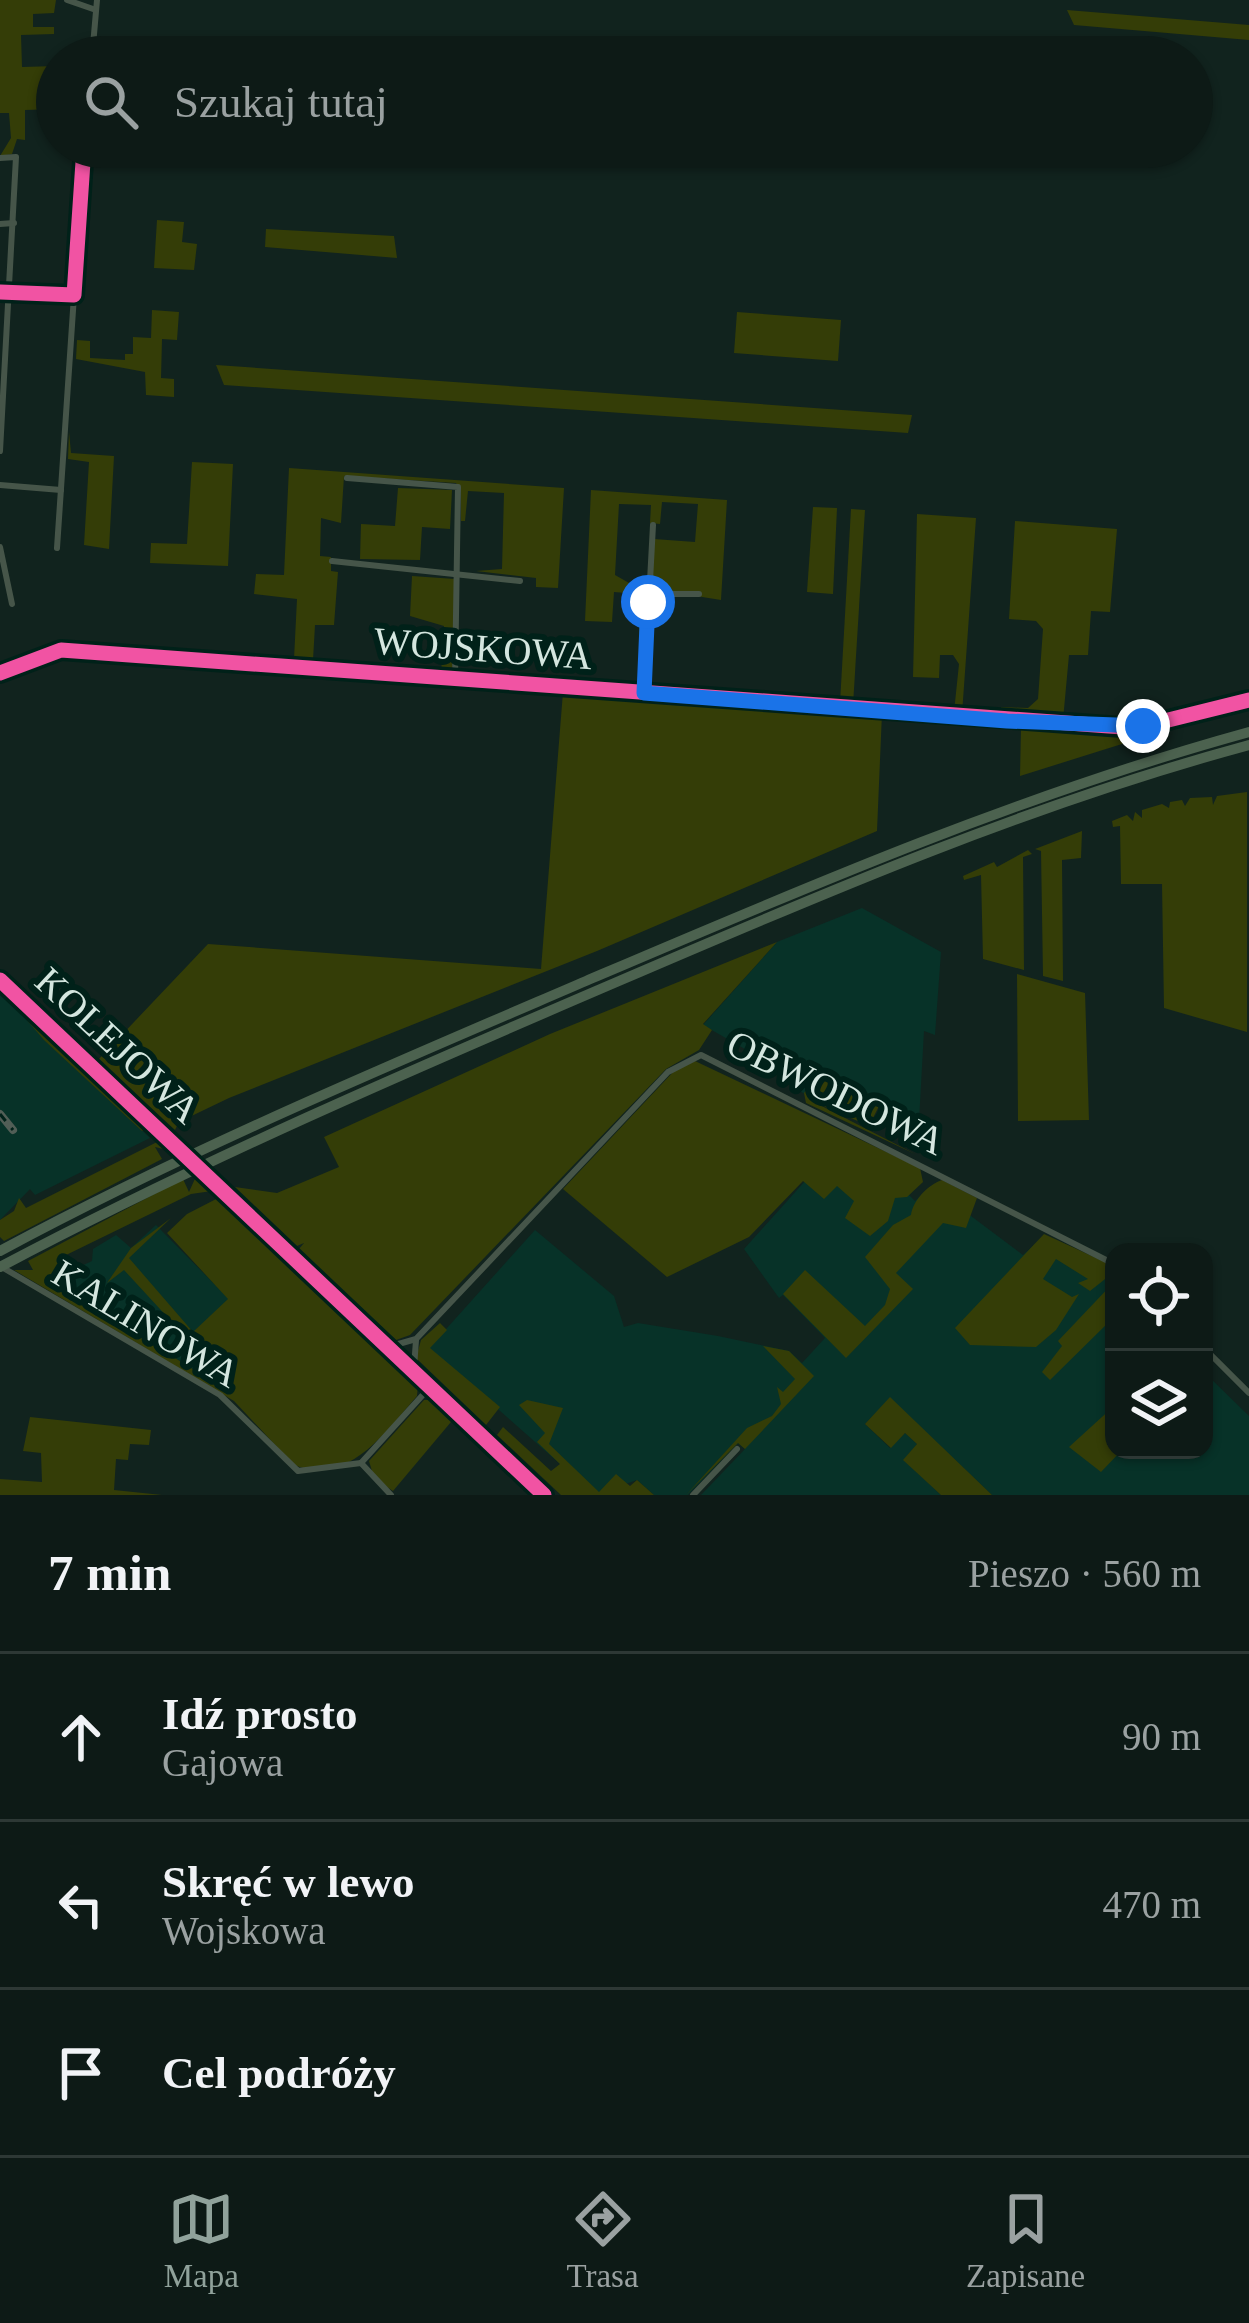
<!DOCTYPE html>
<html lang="pl">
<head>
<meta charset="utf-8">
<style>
	body { margin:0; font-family:"Times New Roman",serif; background:#16231f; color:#f1f3f6 }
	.controls { position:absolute; right:36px; bottom:36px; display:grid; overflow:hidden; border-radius:24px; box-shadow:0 3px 9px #0004 }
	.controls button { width:108px; height:108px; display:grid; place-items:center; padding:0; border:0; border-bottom:3px solid #2d3835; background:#0d1a16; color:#f1f3f6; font:60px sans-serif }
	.stop { position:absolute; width:36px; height:36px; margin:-27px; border:9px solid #1a73e8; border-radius:50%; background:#fff }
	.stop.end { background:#1a73e8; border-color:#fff; box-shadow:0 3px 12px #0008 }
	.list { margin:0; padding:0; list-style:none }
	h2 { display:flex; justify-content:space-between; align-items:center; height:156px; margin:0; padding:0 48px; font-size:51px }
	h2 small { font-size:39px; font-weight:400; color:#9aa1a1 }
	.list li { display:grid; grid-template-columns:78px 1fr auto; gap:36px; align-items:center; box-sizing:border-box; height:168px; padding:0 48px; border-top:3px solid #2d3835 }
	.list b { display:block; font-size:45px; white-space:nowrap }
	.list p { margin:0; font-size:39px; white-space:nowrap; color:#9aa1a1 }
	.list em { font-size:39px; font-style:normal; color:#9aa1a1 }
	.icon { flex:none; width:66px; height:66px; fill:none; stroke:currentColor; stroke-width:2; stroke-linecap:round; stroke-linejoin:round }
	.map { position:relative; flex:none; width:1249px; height:1495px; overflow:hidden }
	.search { position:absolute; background:#0d1a16; box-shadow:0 3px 9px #0004; left:36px; right:36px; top:36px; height:132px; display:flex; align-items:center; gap:30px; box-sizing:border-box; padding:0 42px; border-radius:66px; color:#9aa1a1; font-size:45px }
	.sheet { height:660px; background:#0d1a16 }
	nav { display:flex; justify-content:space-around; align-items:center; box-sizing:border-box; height:168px; border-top:3px solid #2d3835; background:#0d1a16; font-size:33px; color:#9aa1a1 }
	nav a { display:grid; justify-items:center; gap:6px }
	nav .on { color:#90a29b }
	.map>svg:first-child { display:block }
	.built { fill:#073228 }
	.green { fill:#343d07 }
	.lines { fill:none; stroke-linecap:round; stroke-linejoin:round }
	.stream { stroke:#051116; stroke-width:3 }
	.street { stroke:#465549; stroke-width:6 }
	.secondary { stroke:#455648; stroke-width:8 }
	.highway { stroke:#4c624f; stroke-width:10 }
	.rail-casing { stroke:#515e56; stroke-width:8 }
	.rail { stroke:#002119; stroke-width:3; stroke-dasharray:9; stroke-linecap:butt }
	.cycleway-casing { stroke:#002119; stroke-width:22 }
	.cycleway { stroke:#f153a3; stroke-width:15 }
	.route { stroke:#1a73e8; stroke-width:15 }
	.labels { text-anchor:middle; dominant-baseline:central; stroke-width:12; stroke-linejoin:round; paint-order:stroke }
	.street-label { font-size:39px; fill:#d4e6df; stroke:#002119 }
</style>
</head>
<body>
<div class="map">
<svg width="1249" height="1495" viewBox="0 0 1249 1495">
	<rect width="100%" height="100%" fill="#11231e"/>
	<g class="built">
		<polygon points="862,908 941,952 935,1035 924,1031 919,1121 877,1100 867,1118 805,1094 796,1089 792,1076 703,1025 777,942"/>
		<polygon points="0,994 150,1138 35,1195 30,1189 0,1220"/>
		<polygon points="841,1141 922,1181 909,1195 915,1201 931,1186 1023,1255 1035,1244 1110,1282 1114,1450 1204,1450 1204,1372 1249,1416 1249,1495 992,1495 890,1398 865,1424 890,1448 905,1433 917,1444 904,1460 941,1495 701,1495 745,1449 738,1443 688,1495 654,1495 637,1480 595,1495 429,1348 535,1230 614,1296 624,1327 638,1323 718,1336 789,1351 802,1363 825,1338 783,1295 779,1298 744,1249"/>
		<polygon points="156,1225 229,1299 199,1373 51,1280 92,1261 93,1249 116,1235 131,1248"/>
	</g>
	<g class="green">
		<polygon points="0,0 56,0 54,13 33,14 33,27 54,27 54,34 21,35 22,67 57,66 57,109 25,110 25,140 17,139 12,154 0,156 11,138 9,113 0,113"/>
		<polygon points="1067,10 1249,25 1249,40 1074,25"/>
		<polygon points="157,220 184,222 182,242 197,244 194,270 154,268"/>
		<polygon points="266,229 394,236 397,258 265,247"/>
		<polygon points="152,310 179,312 177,340 162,339 161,378 174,379 174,397 146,395 145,372 76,359 77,340 90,341 90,358 125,360 125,354 133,354 133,337 151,338"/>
		<polygon points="737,312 841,320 838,361 734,353"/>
		<polygon points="216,365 912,415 908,433 224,385"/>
		<polygon points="69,432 71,453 114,456 109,549 84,545 89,462 68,459"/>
		<polygon points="192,462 233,464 228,566 150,563 151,543 187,544"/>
		<polygon points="289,468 564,488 558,588 536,587 536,578 476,571 502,569 504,493 468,491 465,521 461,521 461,491 456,483 344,476 341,523 321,518 320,556 331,557 331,571 338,572 334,625 315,625 313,660 328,661 327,668 299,666 298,659 293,666 259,662 258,657 294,659 297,599 254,594 256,574 284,575"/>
		<polygon points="398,488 452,490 450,529 422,527 420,560 360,559 361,524 395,526"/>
		<polygon points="591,490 727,500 721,600 652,589 654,539 695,542 698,504 662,502 660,524 650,523 651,505 619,504 615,575 645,592 644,642 639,642 639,594 614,592 612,622 585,621"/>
		<polygon points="813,507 837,508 833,594 807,592"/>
		<polygon points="851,509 865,510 853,705 840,703"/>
		<polygon points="917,514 976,518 962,714 954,712 959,664 953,655 940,655 939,678 913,677"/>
		<polygon points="1015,521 1117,529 1110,612 1091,611 1088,655 1069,655 1063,720 1001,715 1001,707 1028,708 1038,699 1043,629 1036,621 1009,619"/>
		<polygon points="412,576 455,579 452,675 441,674 444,626 410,616"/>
		<polygon points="563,692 882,713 877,831 597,951 229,1098 179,1122 175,1130 0,970 98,1060 208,944 541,969"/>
		<polygon points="1155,727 1157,733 1020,776 1021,728"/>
		<polygon points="1247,792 1247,1032 1164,1008 1162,884 1121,884 1120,826 1113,827 1112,821 1127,815 1133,821 1135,812 1142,818 1142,810 1162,804 1169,808 1170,802 1182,800 1185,806 1190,798 1212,797 1213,805 1217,796"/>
		<polygon points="1082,831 1081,858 1062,860 1063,981 1043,976 1041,851 1035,849"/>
		<polygon points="1028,850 1032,854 1023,857 1024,970 983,959 981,875 964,880 963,876 994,862 997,867"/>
		<polygon points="777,942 703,1024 712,1030 699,1050 666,1069 410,1335 396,1340 299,1249 304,1243 297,1246 235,1187 277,1193 339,1167 324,1137 550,1034"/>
		<polygon points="1017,974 1085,993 1089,1120 1018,1121"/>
		<polygon points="0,989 14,997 148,1126 142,1131 44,1040"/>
		<polygon points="695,1061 920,1168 923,1182 907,1197 895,1198 888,1221 870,1236 845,1218 854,1201 837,1186 824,1199 803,1181 749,1237 667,1277 563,1189 675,1070"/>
		<polygon points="829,1070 881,1102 869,1126 812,1101 915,1154 806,1103 804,1093 815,1079 823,1082"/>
		<polygon points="163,1139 176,1152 155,1147 162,1159 4,1241 0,1237 0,1220 14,1211 19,1198 26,1208"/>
		<path d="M 198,1172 L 212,1191 L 191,1194 L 62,1257 L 78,1267 L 52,1281 L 199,1373 L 206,1359 L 124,1270 L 107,1283 L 131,1248 L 171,1218 L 129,1258 L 193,1332 L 228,1299 L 167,1233 L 187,1214 L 222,1196 L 418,1384 L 417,1396 C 386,1431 349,1487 294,1465 L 234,1401 L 14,1270 L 33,1270 L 28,1261 L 183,1179 L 189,1192 Z"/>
		<path d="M 942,1180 L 977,1198 L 966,1228 L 943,1223 L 896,1273 L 913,1289 L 846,1358 L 783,1294 L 805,1270 L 865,1326 L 885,1305 L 890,1289 L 865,1257 L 893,1225 L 911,1215 C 913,1200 928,1185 942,1180 Z"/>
		<polygon points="1044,1234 1107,1263 1109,1276 1090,1291 1078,1283 1088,1279 1056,1259 1043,1279 1072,1297 1079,1294 1056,1330 1036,1347 970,1345 955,1328"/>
		<polygon points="1114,1282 1114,1317 1050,1380 1042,1372 1062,1346 1058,1341"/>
		<polygon points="440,1323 447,1330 430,1348 500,1407 486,1425 416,1358 421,1340"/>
		<polygon points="763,1346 789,1351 814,1376 745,1449 738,1443 686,1495 747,1428 772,1416 781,1404 777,1387 783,1392 795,1379"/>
		<polygon points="890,1397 992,1495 941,1495 903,1460 917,1444 905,1433 891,1448 865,1424"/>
		<polygon points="424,1400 437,1400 456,1416 393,1491 374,1478 369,1461"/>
		<polygon points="527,1400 563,1408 549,1444 599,1492 616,1474 630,1486 637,1480 654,1495 561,1495 497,1435 503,1427 551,1471 560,1464 537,1442 545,1433 519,1405"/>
		<polygon points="1114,1406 1114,1450 1122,1450 1101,1472 1069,1447"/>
		<polygon points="30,1417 151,1430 149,1445 130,1444 128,1460 116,1459 114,1490 162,1495 0,1495 0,1479 42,1482 41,1453 23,1451"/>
	</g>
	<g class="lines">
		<g class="stream">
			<polyline points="104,650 114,651"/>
			<polyline points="121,651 137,652"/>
			<polyline points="371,668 389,670"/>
			<polyline points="433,1402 474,1438"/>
			<polyline points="480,1444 533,1495"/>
		</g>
		<g class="street">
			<polyline points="67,0 96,10"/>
			<polyline points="92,57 97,0"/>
			<polyline points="0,158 16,157 0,451"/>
			<polyline points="0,224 14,223"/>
			<polyline points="0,292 74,295"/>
			<polyline points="347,478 458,487 455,680"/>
			<polyline points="0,485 61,490"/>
			<polyline points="0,547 12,604"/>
			<polyline points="57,548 84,147"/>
			<polyline points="332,561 520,581"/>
			<polyline points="649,594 699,594"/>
			<polyline points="0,673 61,650 1136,728 1249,700"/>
			<polyline points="644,693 653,525"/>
			<polyline points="0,1266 220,1395 298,1471 361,1463"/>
			<polyline points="388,1347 416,1339 668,1072 701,1055 1114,1264"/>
			<polyline points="1204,1348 1249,1393"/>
			<polyline points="414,1368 416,1340"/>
			<polyline points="361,1463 430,1387"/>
			<polyline points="361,1463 391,1495"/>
			<polyline points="693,1495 737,1449"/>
		</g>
		<polyline class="secondary" points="0,980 544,1495"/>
		<g class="highway">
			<path d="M 0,1251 C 190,1149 388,1066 586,981 C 804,888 1020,795 1249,732"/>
			<path d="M 0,1267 C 202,1160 409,1071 619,981 C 826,892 1031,804 1249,745"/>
		</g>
		<g class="rail-casing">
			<polyline id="rail" points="0,1114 13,1130"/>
		</g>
		<use href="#rail" class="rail"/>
		<g class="cycleway-casing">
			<g id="cycleway">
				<polyline points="0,292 74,295 84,147"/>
				<polyline points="0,673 61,650 1136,728 1249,700"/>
				<polyline points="0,980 544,1495"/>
			</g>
		</g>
		<use href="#cycleway" class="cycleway"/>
	</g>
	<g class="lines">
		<polyline class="route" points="648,602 644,693 1007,721 1143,726"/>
	</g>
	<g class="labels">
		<g class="street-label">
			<text transform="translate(483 648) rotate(4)">WOJSKOWA</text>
			<text transform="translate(118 1045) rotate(43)">KOLEJOWA</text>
			<text transform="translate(836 1092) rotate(26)">OBWODOWA</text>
			<text transform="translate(146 1323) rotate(31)">KALINOWA</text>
		</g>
	</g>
</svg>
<div class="controls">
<button><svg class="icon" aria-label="locate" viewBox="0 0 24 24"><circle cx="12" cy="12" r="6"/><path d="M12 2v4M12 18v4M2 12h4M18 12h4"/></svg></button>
<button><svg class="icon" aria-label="layers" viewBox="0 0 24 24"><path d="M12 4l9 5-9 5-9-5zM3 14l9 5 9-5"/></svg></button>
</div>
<div class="stop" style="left:648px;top:602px"></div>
<div class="stop end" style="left:1143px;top:726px"></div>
<div class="search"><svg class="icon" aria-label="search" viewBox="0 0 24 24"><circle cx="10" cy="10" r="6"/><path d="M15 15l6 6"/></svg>Szukaj tutaj</div>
</div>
<section class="sheet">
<h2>7 min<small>Pieszo · 560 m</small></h2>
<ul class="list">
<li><svg class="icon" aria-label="ahead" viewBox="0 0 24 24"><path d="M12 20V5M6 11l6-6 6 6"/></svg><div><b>Idź prosto</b><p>Gajowa</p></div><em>90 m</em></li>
<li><svg class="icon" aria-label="left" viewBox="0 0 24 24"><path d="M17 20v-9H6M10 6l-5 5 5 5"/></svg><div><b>Skręć w lewo</b><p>Wojskowa</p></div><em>470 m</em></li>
<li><svg class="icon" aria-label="arrive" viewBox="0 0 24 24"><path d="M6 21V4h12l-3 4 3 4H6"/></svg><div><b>Cel podróży</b></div></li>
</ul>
</section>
<nav>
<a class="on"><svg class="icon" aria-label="map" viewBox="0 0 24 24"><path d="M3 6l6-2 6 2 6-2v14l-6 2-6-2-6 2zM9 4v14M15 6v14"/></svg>Mapa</a>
<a><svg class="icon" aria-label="directions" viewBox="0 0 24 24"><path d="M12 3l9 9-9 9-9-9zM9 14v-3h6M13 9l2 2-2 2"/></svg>Trasa</a>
<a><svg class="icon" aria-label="saved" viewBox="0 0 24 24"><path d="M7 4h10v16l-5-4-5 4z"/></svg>Zapisane</a>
</nav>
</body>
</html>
